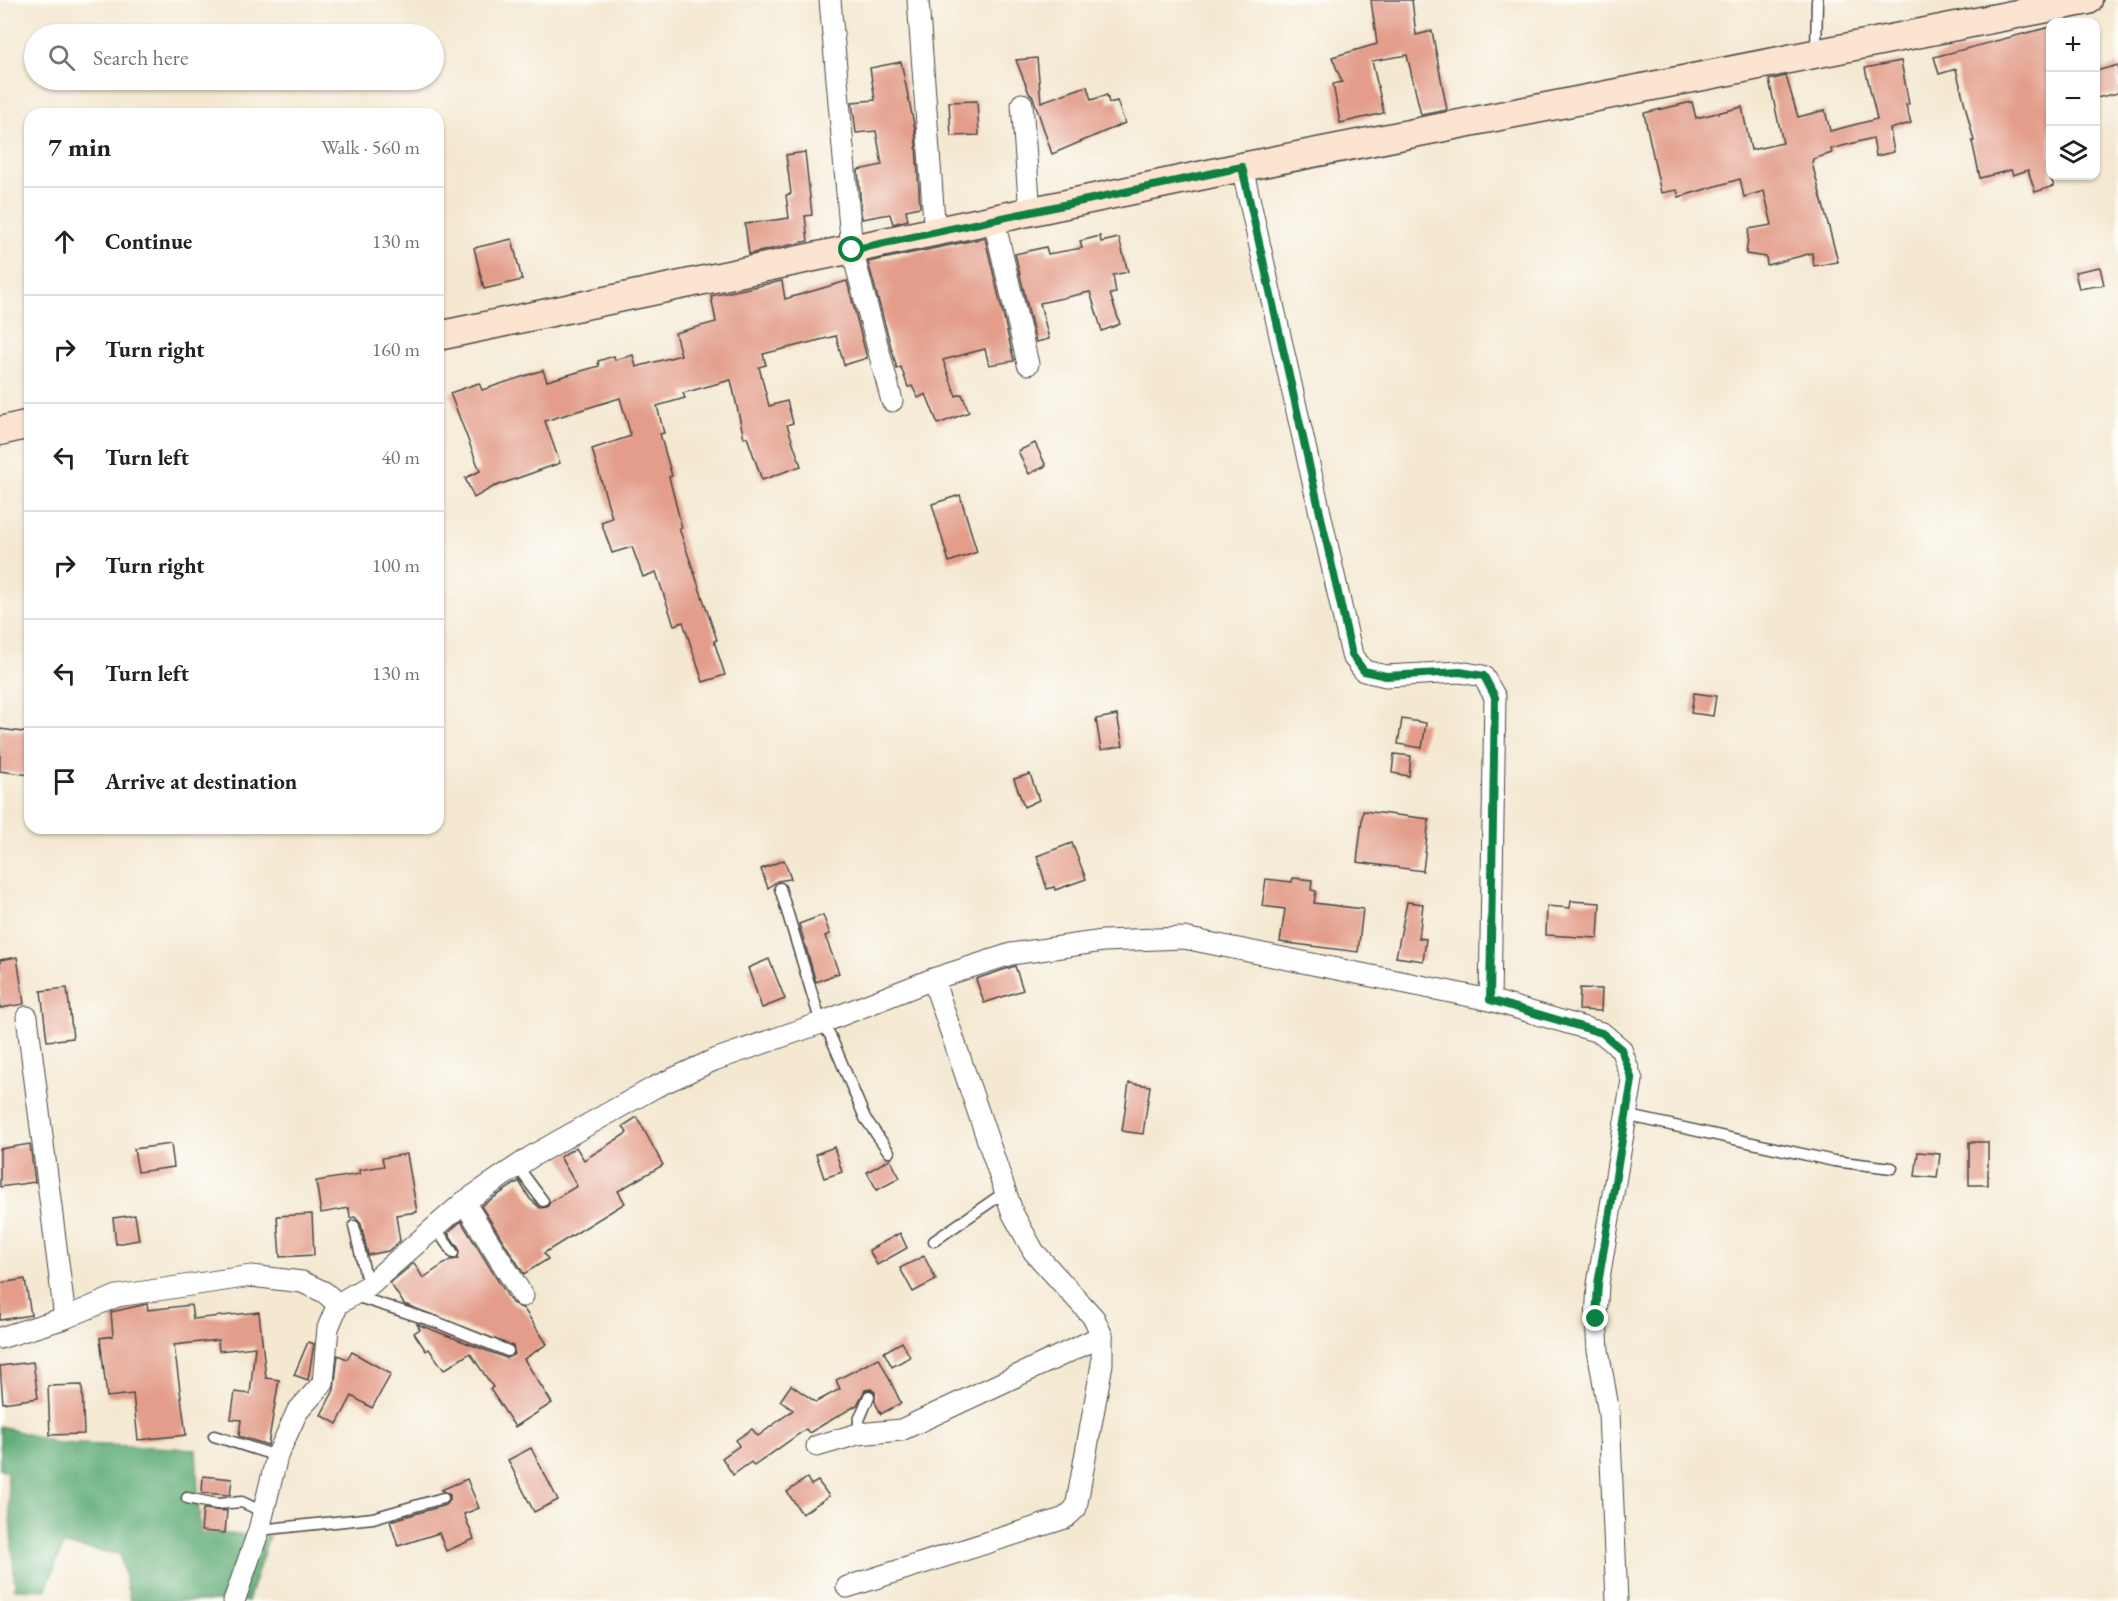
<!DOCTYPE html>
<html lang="en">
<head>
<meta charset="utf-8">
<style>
	body { margin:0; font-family:"EB Garamond",serif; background:#f2f2f2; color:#202124 }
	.controls { position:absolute; right:18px; top:18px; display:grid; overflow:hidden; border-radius:12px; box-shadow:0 2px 4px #0004 }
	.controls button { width:54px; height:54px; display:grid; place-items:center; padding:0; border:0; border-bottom:2px solid #e0e0e0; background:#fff; color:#202124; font:30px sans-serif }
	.stop { position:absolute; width:18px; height:18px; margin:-14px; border:4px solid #0b8043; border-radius:50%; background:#fff }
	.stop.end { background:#0b8043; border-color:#fff; box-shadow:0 2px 6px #0008 }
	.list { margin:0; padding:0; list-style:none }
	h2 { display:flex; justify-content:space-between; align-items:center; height:78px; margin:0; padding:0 24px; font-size:26px }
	h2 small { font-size:20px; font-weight:400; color:#757577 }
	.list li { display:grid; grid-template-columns:39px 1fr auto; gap:18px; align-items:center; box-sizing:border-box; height:108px; padding:0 24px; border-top:2px solid #e0e0e0 }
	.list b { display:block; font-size:22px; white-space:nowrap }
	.list em { font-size:20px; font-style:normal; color:#757577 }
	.icon { flex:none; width:33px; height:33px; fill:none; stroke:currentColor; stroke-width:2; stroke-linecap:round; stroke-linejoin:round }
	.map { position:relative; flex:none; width:2118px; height:1601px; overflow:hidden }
	.search { position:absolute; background:#fff; box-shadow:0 2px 4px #0004; left:24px; top:24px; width:420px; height:66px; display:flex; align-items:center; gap:15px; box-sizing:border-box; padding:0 21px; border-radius:33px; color:#757577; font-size:22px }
	.panel { position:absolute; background:#fff; box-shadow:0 2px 4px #0004; left:24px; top:108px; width:420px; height:726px; border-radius:18px }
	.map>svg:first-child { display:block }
	.forest { fill:#60ad78; stroke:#466c52; stroke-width:1.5 }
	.building { fill:#e39d8a }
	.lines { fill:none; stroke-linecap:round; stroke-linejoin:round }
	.lane-casing { stroke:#494744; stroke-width:13 }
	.street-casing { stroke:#494744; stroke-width:23 }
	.secondary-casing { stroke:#494744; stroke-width:31 }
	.lane { stroke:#fff; stroke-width:10 }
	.street { stroke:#fff; stroke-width:21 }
	.secondary { stroke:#fde4d0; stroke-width:28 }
	.route { stroke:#0b8043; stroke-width:8 }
</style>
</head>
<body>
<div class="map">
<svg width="2118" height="1601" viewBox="0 0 2118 1601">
	<rect width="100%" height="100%" fill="#fdfcf7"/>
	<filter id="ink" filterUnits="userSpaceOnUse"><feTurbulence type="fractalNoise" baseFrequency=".0167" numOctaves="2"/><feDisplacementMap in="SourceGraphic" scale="12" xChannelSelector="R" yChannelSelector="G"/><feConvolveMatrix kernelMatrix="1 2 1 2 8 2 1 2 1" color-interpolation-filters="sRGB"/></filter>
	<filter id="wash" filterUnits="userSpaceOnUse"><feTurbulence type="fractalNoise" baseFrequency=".008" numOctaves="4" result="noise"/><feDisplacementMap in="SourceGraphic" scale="24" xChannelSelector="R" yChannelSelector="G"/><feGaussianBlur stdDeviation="1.35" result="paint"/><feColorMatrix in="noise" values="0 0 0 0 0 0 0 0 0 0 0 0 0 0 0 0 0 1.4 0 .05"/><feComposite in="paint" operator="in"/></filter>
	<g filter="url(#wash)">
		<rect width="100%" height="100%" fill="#f4e8d1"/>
		<polygon class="forest" points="0,1426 57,1443 196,1449 200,1533 269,1536 248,1601 130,1601 120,1554 63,1545 46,1590 15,1589 7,1471 0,1469"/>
		<g id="blocks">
			<g class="building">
				<polygon points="1371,0 1412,0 1416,35 1432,31 1447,110 1421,115 1407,55 1372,61 1384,113 1340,123 1333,84 1342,82 1332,57 1377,44"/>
				<polygon points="2050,27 2050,176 2054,186 2035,192 2028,170 2013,175 2011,170 1980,178 1972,141 1974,141 1956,69 1939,74 1934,57"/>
				<polygon points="1037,58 1041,102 1087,86 1091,100 1107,95 1109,103 1117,101 1125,123 1052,154 1033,97 1029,93 1016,60"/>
				<polygon points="1901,61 1909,104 1906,105 1911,123 1890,129 1894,152 1876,156 1873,138 1831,149 1832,153 1813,159 1812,163 1838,262 1814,266 1812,253 1767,265 1766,257 1746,254 1749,229 1772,225 1764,191 1744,197 1740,179 1679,197 1677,190 1661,193 1644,113 1692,102 1696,118 1742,107 1751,150 1783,143 1769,80 1786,76 1798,117 1825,110 1830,131 1877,119 1865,68"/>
				<polygon points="901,62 915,129 920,207 906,210 908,220 893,224 890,214 862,219 858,170 882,165 876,131 856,133 852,102 875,100 870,68"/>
				<polygon points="2118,65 2118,93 2096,98 2096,71"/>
				<polygon points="977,101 979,135 951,136 949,102"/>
				<polygon points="805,152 812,215 805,216 808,241 749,254 745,224 789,218 786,195 791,194 786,155"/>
				<polygon points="1100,236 1101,242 1119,238 1128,272 1113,275 1116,293 1110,294 1120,324 1102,331 1090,292 1040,303 1049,339 1036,342 1015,254 1046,247 1048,254 1082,248 1080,241"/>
				<polygon points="985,238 1014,361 989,365 985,349 943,360 956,396 962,394 969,412 938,424 926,394 918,398 912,386 908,387 901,367 897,369 868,262"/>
				<polygon points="512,239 522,280 484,289 474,248"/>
				<polygon points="2100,267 2104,285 2079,289 2075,272"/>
				<polygon points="782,281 785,299 847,281 867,358 844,365 836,336 763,354 766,365 759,367 769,406 787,401 793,423 787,425 801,466 762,480 747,437 744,438 731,380 683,393 685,398 657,406 664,433 660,434 672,476 669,477 682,528 679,528 717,640 714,641 725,675 703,682 683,622 674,625 656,572 643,577 632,547 612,553 601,522 612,518 592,449 631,436 620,398 545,421 560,463 493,487 474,498 465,478 480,471 450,393 479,383 482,390 543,370 547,381 599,366 598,361 614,356 615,360 633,355 636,367 681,355 675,333 716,322 711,296"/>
				<polygon points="1035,443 1046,466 1029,474 1018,451"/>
				<polygon points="960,495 977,552 949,562 932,504"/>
				<polygon points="1694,693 1716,696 1713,716 1691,713"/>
				<polygon points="1117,715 1123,746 1101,750 1096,719"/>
				<polygon points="1402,719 1426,723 1422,748 1398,744"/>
				<polygon points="0,729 30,733 30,775 0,771"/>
				<polygon points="1394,754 1411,756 1409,776 1392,773"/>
				<polygon points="1030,774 1039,800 1024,807 1014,779"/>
				<polygon points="1363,811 1429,819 1423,871 1357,862"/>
				<polygon points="1072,843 1086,879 1055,890 1054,887 1047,889 1037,856"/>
				<polygon points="784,860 791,879 777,881 768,888 761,869"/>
				<polygon points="1293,878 1312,880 1311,890 1316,891 1314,903 1363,909 1358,952 1280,942 1285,909 1262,906 1266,879 1292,882"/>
				<polygon points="1571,901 1600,903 1598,938 1546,935 1547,906 1570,908"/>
				<polygon points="1407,902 1423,904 1419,938 1426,939 1423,961 1396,957"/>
				<polygon points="823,915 830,934 825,936 839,973 816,982 799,924"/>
				<polygon points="17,957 24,1004 0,1008 0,960"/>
				<polygon points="769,959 785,999 762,1008 748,968"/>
				<polygon points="1015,966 1023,990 984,1003 976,979"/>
				<polygon points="67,988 73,1038 47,1041 41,991"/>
				<polygon points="1580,988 1602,989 1601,1011 1579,1010"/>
				<polygon points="1129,1083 1150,1086 1143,1134 1122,1131"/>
				<polygon points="637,1117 663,1165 618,1191 625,1203 544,1253 548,1259 524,1274 481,1206 519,1181 530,1199 540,1208 547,1207 550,1202 577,1186 560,1157 576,1147 584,1160 627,1133 623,1126"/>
				<rect x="1969" y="1142" width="19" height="43"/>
				<polygon points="30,1144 35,1182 0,1187 0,1149"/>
				<polygon points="171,1144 174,1167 138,1172 134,1149"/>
				<polygon points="834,1147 842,1172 824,1178 816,1154"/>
				<polygon points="1918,1152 1940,1154 1937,1178 1915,1176"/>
				<polygon points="407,1154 417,1212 396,1215 400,1241 388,1251 368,1255 361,1224 355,1217 350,1218 349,1208 321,1213 316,1181 360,1174 359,1170 384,1166 382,1158"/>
				<polygon points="890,1159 900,1178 877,1190 867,1172"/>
				<polygon points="312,1214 314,1255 280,1257 277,1216"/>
				<polygon points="135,1215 139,1240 116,1244 113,1218"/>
				<polygon points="461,1221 512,1303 524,1309 547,1344 524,1359 552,1403 515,1427 490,1389 493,1387 470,1353 444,1370 429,1349 426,1351 414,1333 420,1329 417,1324 506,1358 515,1354 513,1346 404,1304 390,1283 414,1263 423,1278 450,1260 458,1259 459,1249 448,1233"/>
				<polygon points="900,1233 907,1248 877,1265 869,1250"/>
				<polygon points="924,1256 936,1280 913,1292 900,1268"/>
				<polygon points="25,1279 31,1315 0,1320 0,1283"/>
				<polygon points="147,1304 148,1310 191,1305 193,1319 259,1312 266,1378 279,1380 268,1445 239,1436 241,1420 231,1419 235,1392 250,1394 255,1347 219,1351 218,1340 174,1345 186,1435 138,1440 133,1394 107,1397 100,1338 113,1336 111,1312"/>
				<polygon points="308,1342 314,1344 308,1380 294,1375"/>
				<polygon points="902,1342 910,1357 892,1367 884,1352"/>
				<polygon points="352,1352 391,1374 372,1408 352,1396 337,1424 321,1415 334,1390 338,1355 347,1359"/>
				<polygon points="879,1358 901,1403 881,1414 875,1402 875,1392 871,1389 865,1390 857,1405 809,1433 806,1429 754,1466 751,1462 733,1475 722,1458 739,1446 736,1440 752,1429 758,1436 793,1410 780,1401 791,1385 816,1402 840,1389 836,1380"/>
				<polygon points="33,1362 38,1398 3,1403 0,1366"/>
				<polygon points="82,1385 84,1434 50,1435 48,1386"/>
				<polygon points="531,1448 558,1500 534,1512 508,1460"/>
				<polygon points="203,1476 232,1479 230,1495 202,1493"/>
				<polygon points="807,1478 811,1485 818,1481 829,1496 802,1514 787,1492"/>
				<polygon points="467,1479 479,1508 464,1514 474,1539 446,1551 439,1533 398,1546 390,1521 446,1505 450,1500 450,1495 441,1490"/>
				<polygon points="203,1509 227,1511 225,1533 201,1531"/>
			</g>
		</g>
	</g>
	<g filter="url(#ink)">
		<use href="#blocks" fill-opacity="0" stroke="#494744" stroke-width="1.5"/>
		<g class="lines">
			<g class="lane-casing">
				<g id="lane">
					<polyline points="1816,54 1817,0"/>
					<polyline points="780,888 821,1023 830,1035 865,1118 889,1152"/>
					<polyline points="1625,1115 1834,1161 1892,1168"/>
					<polyline points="517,1166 543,1201"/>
					<polyline points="354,1226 368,1286"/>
					<polyline points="435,1227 453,1253"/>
					<polyline points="934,1241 1005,1192"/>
					<polyline points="355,1296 436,1322 508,1351"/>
					<polyline points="858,1434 859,1420 869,1396"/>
					<polyline points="214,1436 277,1456"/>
					<polyline points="187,1498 217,1504 242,1502 263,1512"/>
					<polyline points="259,1530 373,1518 443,1498"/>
				</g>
			</g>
			<g class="street-casing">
				<g id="street">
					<polyline points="830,0 852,250 892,401"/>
					<polyline points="918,0 935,234"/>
					<polyline points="1022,104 1030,213"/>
					<polyline points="1242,167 1352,655 1364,671 1386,676 1460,672 1483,676 1495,697 1490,1000"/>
					<polyline points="994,221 1028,364"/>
					<polyline points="27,1017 65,1318"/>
					<polyline points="464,1202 523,1296"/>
					<polyline points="0,1338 65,1318 117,1296 251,1276 302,1282 324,1292 338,1304"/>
					<polyline points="817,1446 858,1434 901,1430 1102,1336"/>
					<polyline points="847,1587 1065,1518 1076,1508 1102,1364 1102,1336 1094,1318 1034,1252 1013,1214 933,979"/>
					<polyline points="234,1601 259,1530 277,1456 297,1412 323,1383 328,1328 338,1304 368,1286 464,1202 534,1155 655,1087 714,1060 821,1023 933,979 1011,954 1103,941 1184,938 1490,1000 1602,1033 1621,1049 1632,1080 1598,1284 1596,1319 1598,1350 1609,1413 1617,1601"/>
				</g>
			</g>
			<g class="secondary-casing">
				<g id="secondary">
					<polyline points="438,336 1242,167 2088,0"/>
					<polyline points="0,431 30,424"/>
				</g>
			</g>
			<use href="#lane" class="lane"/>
			<use href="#street" class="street"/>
			<use href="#secondary" class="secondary"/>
		</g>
	</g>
	<g class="lines" filter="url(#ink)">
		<polyline class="route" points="852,250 1242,167 1352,655 1364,671 1386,676 1460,672 1484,676 1495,697 1490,1000 1602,1033 1621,1049 1632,1080 1598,1284 1596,1319"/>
	</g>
</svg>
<div class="controls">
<button>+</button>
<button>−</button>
<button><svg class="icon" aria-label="layers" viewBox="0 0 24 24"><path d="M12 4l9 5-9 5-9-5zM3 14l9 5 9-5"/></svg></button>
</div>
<div class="stop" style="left:852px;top:250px"></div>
<div class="stop end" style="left:1596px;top:1319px"></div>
<div class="search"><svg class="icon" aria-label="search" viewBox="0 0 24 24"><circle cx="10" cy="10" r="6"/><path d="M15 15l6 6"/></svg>Search here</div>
<section class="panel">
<h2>7 min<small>Walk · 560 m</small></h2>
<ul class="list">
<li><svg class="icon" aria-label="ahead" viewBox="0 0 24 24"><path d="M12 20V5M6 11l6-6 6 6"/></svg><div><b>Continue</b></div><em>130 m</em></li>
<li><svg class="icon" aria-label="right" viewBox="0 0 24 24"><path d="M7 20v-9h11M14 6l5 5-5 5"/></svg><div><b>Turn right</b></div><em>160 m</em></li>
<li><svg class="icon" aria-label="left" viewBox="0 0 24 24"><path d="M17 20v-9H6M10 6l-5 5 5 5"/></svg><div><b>Turn left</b></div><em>40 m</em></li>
<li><svg class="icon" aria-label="right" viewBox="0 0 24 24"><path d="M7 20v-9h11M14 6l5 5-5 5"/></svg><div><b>Turn right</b></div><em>100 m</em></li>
<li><svg class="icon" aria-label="left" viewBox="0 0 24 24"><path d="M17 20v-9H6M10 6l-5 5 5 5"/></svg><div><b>Turn left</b></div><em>130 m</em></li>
<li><svg class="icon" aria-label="arrive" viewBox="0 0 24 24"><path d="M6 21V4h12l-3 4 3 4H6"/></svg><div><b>Arrive at destination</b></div></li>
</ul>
</section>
</div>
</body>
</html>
